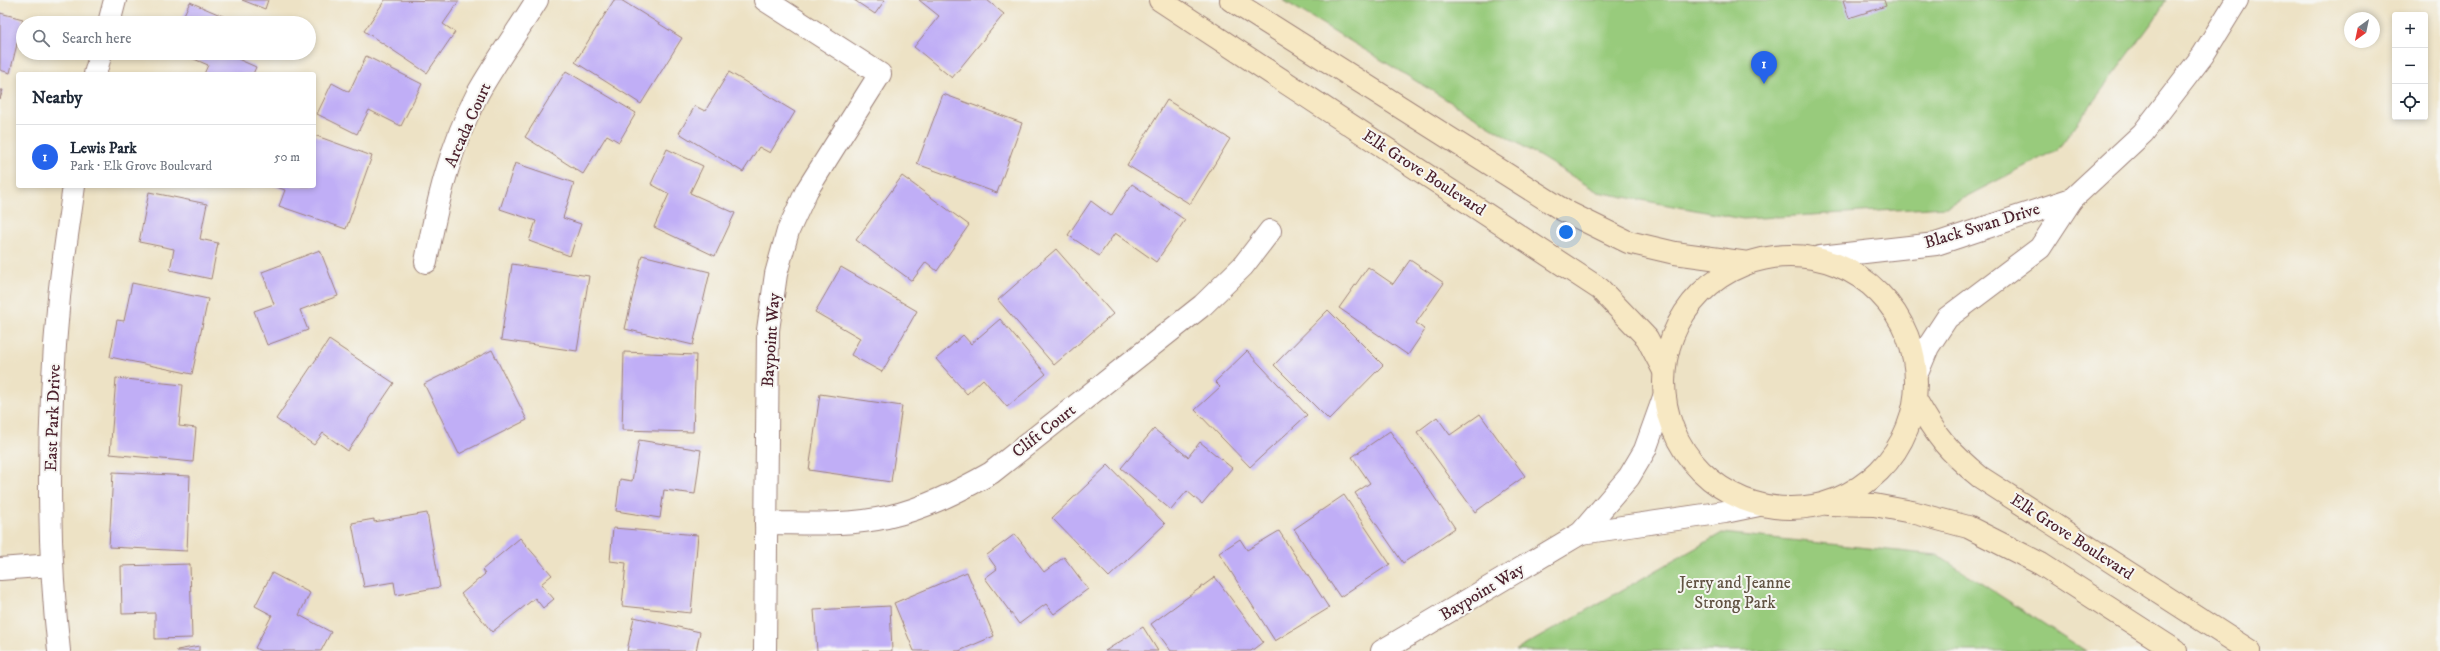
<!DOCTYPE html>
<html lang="en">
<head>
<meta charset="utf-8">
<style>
	body { margin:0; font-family:"IM FELL DW Pica",serif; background:#f6f6f7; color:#1f2937 }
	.controls { position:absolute; right:12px; top:12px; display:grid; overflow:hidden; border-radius:4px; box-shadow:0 2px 6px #0003 }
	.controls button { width:36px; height:36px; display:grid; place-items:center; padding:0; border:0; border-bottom:1px solid #e0e1e3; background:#fff; color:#1f2937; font:20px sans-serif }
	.compass { position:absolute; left:2344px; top:12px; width:36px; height:36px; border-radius:50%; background:#fff; box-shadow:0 2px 6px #0003; rotate:213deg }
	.you { position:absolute; left:1566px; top:232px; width:14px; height:14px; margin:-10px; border:3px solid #fff; border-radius:50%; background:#1a73e8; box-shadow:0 0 0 6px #1a73e833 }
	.badge { display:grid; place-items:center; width:26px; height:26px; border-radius:50%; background:#2563eb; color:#fff; font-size:13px; font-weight:700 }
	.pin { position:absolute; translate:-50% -33px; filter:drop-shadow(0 1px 2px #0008) }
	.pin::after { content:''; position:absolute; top:21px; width:14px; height:12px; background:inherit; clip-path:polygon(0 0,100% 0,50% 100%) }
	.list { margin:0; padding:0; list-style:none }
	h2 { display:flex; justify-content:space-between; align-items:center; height:52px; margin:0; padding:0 16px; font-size:17px }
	h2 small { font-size:13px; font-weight:400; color:#747a83 }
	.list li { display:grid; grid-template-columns:26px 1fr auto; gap:12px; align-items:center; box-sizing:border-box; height:64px; padding:0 16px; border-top:1px solid #e0e1e3 }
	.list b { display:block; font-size:15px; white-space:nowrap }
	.list p { margin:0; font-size:13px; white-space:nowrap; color:#747a83 }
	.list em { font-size:13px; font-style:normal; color:#747a83 }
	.icon { flex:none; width:22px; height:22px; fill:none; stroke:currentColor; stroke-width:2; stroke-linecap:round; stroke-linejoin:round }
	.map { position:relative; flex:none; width:2440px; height:651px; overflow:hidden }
	.search { position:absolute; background:#fff; box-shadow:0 2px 6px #0003; left:16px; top:16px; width:300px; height:44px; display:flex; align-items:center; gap:10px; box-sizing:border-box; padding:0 14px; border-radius:22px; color:#747a83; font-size:15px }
	.panel { position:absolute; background:#fff; box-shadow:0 2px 6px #0003; left:16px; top:72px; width:300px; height:116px; border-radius:4px }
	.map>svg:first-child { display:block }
	.green { fill:#98cb7c; stroke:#717554 }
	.building { fill:#c0aef6 }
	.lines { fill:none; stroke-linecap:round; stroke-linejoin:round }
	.minor-casing { stroke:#9c8078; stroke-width:24 }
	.tertiary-casing { stroke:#9c8078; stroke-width:24 }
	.secondary-casing { stroke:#9c8078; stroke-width:24 }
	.minor { stroke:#fff; stroke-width:22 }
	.tertiary { stroke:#fff; stroke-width:22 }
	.secondary { stroke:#f7e8c3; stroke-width:22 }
	.labels { text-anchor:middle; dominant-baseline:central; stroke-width:4; stroke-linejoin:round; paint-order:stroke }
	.street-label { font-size:17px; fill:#4a1f2b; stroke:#f6f6f2 }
	.park-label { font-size:17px; fill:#615343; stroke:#f6f6f2 }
</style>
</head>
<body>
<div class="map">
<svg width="2440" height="651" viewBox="0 0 2440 651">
	<rect width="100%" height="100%" fill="#f6f6f2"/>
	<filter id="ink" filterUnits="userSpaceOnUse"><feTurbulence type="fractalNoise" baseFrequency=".025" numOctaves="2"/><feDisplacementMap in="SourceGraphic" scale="8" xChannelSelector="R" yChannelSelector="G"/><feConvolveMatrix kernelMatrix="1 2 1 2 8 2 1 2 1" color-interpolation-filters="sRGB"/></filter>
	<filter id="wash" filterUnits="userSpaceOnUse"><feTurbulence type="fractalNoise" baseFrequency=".012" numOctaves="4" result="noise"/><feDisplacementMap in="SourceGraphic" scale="16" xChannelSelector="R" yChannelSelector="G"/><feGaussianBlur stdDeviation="0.9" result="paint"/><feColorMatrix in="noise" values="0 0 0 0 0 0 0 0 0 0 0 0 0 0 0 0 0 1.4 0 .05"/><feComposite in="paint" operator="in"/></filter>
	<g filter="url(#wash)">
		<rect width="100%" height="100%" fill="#ede2c5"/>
		<g class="green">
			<polygon points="1283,0 2166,0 2154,20 2058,149 1946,207 1743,219 1598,192"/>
			<polygon points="1722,533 1937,555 2086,651 1515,651"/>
		</g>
		<g id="blocks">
			<g class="building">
				<polygon points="242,0 268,0 265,9"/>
				<polygon points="385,0 459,1 443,24 455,32 427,73 364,31"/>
				<polygon points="614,0 621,0 682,38 641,104 575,62"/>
				<polygon points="854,0 885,0 875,14"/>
				<polygon points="919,0 987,0 1004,14 952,78 914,47 939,16"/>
				<polygon points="1843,0 1884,0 1886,6 1849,18"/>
				<polygon points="190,2 239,23 180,23"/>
				<polygon points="0,13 23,19 10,73 0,70"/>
				<polygon points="180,53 241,53 238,59 256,67 253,74 204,74 208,65"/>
				<polygon points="366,56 422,84 401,126 369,110 357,134 317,114 332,83 349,92"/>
				<polygon points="566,71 636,113 619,142 607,135 583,174 525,137"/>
				<polygon points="729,72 795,112 770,153 759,147 743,172 679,133 695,106 705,111"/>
				<polygon points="0,90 3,90 0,99"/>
				<polygon points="943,94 1022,123 997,193 917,164"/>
				<polygon points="1167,100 1230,139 1190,204 1127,165"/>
				<polygon points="314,135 372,156 346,229 279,206 285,190 274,186 314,186"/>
				<polygon points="667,149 703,166 690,193 735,213 715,256 654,227 669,194 651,184"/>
				<polygon points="515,163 574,183 563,218 581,224 570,256 529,241 536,221 500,209"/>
				<polygon points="902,176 969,225 937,271 926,262 912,281 856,240"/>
				<polygon points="1132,184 1185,220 1156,262 1115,233 1099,256 1068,235 1091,201 1111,216"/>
				<polygon points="149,192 207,204 200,239 218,243 211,279 170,270 174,249 139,242"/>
				<polygon points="1056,249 1113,314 1054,365 998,300"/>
				<polygon points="320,250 338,296 300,310 308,330 267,345 254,311 274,304 262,272"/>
				<polygon points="642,255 710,272 693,345 625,329"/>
				<polygon points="1410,260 1444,283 1416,323 1425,330 1408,355 1339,308 1368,267 1393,284"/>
				<polygon points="512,264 589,276 577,351 501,340"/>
				<polygon points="841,267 917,311 882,372 851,355 860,338 815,312"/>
				<polygon points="132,283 208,299 192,374 110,357 117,320 124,321"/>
				<polygon points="1328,310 1383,365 1329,420 1274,365"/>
				<polygon points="1000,319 1046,374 1007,407 983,379 967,394 936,359 963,335 971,344"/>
				<polygon points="329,340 394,383 348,451 323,433 314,445 276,419"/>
				<polygon points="492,350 527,420 459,454 424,384"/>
				<polygon points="1247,351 1307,415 1250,467 1195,410 1220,387 1215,382"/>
				<polygon points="624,352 696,355 693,432 622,430"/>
				<polygon points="116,378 183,385 179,426 196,428 193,462 110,454"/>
				<polygon points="820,394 902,406 891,482 809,470"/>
				<polygon points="1480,414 1525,476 1475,512 1417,432 1437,417 1450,435"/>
				<polygon points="1154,429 1188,457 1200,442 1232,468 1202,504 1187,491 1171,510 1121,468"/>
				<polygon points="1390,431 1455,528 1403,563 1355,493 1370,483 1352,457"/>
				<polygon points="639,440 701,450 695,494 664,490 660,518 616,511 620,479 632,481"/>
				<polygon points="1108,465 1165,524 1109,577 1052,518"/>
				<polygon points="113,472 190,476 187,551 109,547"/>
				<polygon points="1344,495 1390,564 1340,597 1294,529"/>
				<polygon points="427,513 440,587 396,595 394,582 364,587 352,523 374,519 374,522"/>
				<polygon points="613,528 698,535 691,613 622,606 626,563 610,561"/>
				<polygon points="1279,531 1329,608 1275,641 1219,553 1240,539 1247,550"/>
				<polygon points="1015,534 1044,572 1064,557 1088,589 1054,614 1046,604 1019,624 985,578 997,569 987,555"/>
				<polygon points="520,538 552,575 541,584 554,599 543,608 535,598 492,632 461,594 485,574 482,570"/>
				<polygon points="190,564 192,638 155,639 155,613 122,614 121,566"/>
				<polygon points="967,572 994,636 959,651 914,651 894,603"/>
				<polygon points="272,573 310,593 299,615 331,632 321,651 261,651 255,648 272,615 255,606"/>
				<polygon points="1215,577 1263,642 1251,651 1171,651 1151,624"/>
				<polygon points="890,606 892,651 817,651 814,610"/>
				<polygon points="634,617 700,632 696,651 627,651"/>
				<polygon points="1143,627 1158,651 1105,651"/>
				<polygon points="199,646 199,651 177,651 177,650"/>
			</g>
		</g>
	</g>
	<g filter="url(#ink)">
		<use href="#blocks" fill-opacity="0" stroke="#9c8078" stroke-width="1"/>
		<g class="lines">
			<g class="minor-casing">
				<g id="minor">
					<polyline points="765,0 880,74 807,190 788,231 776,274 768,330 765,651"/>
					<polyline points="1820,257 1936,244 2072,199"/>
					<path d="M 426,262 C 437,203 450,146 478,93 C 496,61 518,31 537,0"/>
					<polyline points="1918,371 1928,347 1947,318 2040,248 2072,199 2143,133 2203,55 2237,0"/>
					<path d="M 766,523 C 806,523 848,526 887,517 C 924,509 959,491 991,473 L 1203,305 L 1243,266 L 1270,231"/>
					<polyline points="1581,533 1725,512 1759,505"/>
					<polyline points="0,569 52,565"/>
					<polyline points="1382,651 1581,533 1629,477 1645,450 1664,397"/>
				</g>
			</g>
			<g class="tertiary-casing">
				<g id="tertiary">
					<polyline points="109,23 115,0"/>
					<polyline points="95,74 101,53"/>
					<path d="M 59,651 C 46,534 48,414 59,297 C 63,260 69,223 74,186"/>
				</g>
			</g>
			<g class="secondary-casing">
				<g id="secondary">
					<polyline points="1160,0 1600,289 1647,338 1664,371"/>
					<polyline points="1231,0 1563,210 1628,242 1675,253 1748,263"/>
					<circle cx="1790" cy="382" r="126"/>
					<path d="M 1916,400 C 1936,436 1948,451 1980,477 L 2250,651"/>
					<polyline points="1828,504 1874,505 1912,512 1968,527 2041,564 2176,651"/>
				</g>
			</g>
			<use href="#minor" class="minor"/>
			<use href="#tertiary" class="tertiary"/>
			<use href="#secondary" class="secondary"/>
		</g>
	</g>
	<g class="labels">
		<g class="street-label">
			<text transform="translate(468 125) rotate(-66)">Arcada Court</text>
			<text transform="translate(1424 173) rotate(33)">Elk Grove Boulevard</text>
			<text transform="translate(1982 226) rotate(-17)">Black Swan Drive</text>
			<text transform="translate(771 340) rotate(-86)">Baypoint Way</text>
			<text transform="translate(53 418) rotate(-88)">East Park Drive</text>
			<text transform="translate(1044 431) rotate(-38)">Clift Court</text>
			<text transform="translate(2072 537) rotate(33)">Elk Grove Boulevard</text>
			<text transform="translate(1482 592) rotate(-31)">Baypoint Way</text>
		</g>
		<g class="park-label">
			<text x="1735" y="583">Jerry and Jeanne<tspan x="1735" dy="20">Strong Park</tspan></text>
		</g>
	</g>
</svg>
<div class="controls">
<button>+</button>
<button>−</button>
<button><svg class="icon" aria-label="locate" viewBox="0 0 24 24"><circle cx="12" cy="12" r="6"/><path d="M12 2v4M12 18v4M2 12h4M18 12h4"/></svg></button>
</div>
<svg class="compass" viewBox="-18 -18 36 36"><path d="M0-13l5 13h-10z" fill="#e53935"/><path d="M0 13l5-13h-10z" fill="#747a83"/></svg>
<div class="you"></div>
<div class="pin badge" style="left:1764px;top:84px">1</div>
<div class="search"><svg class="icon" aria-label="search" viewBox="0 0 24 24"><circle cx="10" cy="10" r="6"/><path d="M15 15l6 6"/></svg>Search here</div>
<section class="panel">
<h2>Nearby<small></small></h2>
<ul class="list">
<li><span class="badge">1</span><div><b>Lewis Park</b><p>Park · Elk Grove Boulevard</p></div><em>50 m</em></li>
</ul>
</section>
</div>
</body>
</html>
